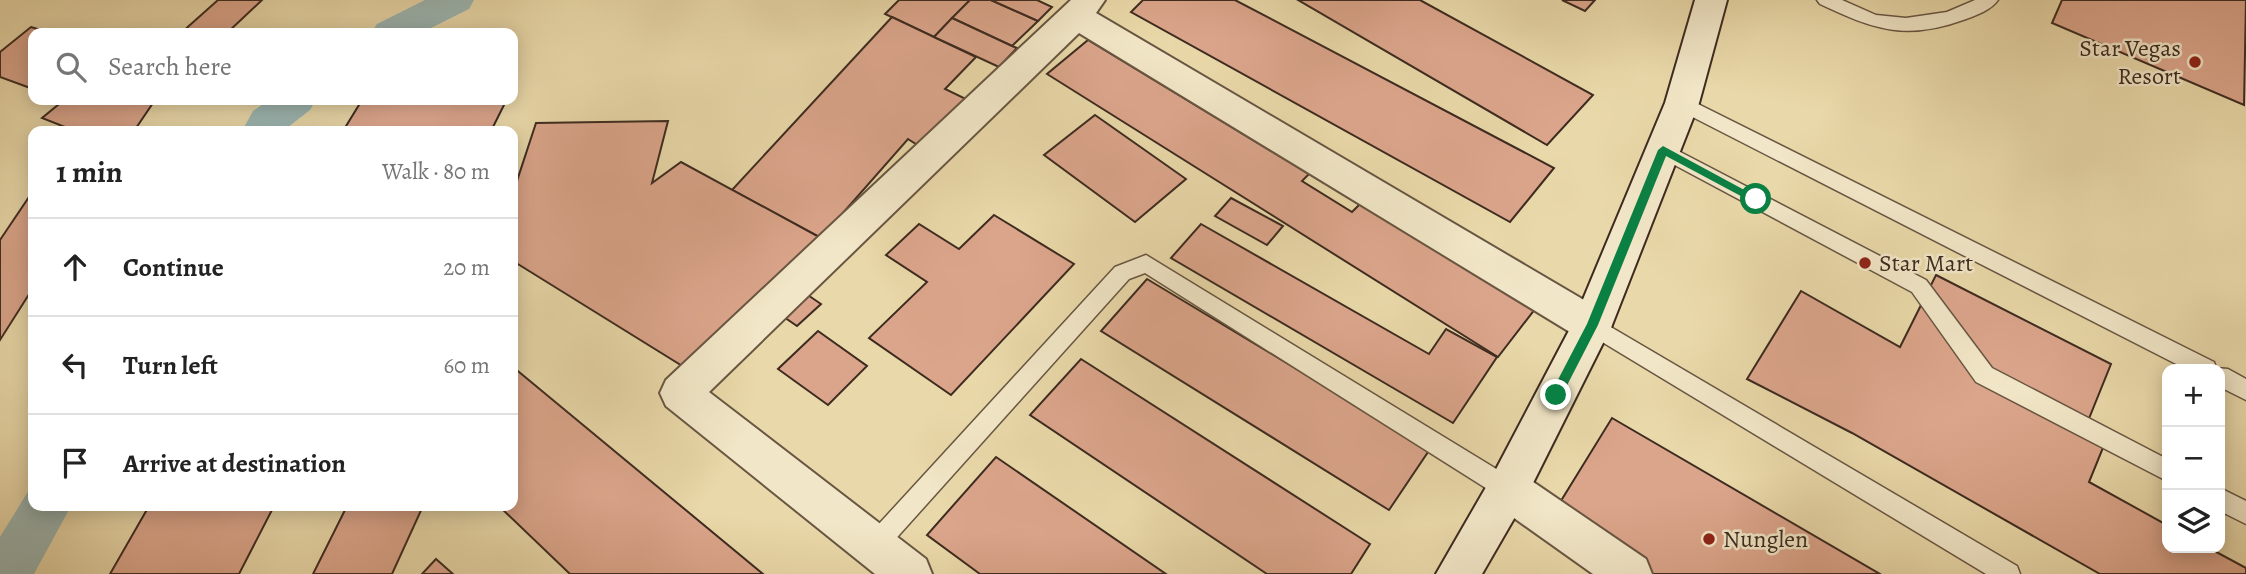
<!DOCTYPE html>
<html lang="en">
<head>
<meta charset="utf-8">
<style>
	body { margin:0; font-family:Alegreya,serif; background:#f6f6f6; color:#222 }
	.controls { position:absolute; right:21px; bottom:21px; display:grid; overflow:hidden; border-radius:14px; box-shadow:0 4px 18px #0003 }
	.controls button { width:63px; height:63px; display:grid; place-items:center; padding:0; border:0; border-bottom:2px solid #e0e0e0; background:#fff; color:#222; font:35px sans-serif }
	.stop { position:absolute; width:21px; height:21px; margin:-16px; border:5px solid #0b8043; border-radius:50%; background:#fff }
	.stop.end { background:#0b8043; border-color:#fff; box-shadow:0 2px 7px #0008 }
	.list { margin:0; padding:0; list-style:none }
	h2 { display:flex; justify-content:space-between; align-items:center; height:91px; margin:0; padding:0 28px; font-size:30px }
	h2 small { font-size:23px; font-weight:400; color:#767676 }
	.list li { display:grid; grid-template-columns:46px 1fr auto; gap:21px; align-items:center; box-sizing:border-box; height:98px; padding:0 28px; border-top:2px solid #e0e0e0 }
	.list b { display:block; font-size:26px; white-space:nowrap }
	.list em { font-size:23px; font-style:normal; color:#767676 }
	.icon { flex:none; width:38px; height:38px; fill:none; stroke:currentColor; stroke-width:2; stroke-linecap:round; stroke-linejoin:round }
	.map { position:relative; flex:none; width:2246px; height:574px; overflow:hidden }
	.search { position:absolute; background:#fff; box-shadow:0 4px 18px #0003; left:28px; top:28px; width:490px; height:77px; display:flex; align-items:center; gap:18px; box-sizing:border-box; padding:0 24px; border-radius:14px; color:#767676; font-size:26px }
	.panel { position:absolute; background:#fff; box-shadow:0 4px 18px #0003; left:28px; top:126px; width:490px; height:385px; border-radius:14px }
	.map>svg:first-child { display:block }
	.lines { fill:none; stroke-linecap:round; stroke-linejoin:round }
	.canal { fill:#9cb7b3; fill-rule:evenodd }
	.building { fill:#dba58b; stroke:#3d2b20; stroke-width:2 }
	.lane-casing { stroke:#685642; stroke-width:3 }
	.street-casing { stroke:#685642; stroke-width:4 }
	.secondary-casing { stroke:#3d2b20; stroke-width:4 }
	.lane { fill:#f1e6c7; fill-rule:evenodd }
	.street { fill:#f1e6c7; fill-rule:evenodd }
	.secondary { fill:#f1e6c7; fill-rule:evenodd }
	.route { fill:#0b8043 }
	.poi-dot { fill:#8f2418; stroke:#f1e6c7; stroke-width:2.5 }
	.labels { text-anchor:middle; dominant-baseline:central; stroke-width:5; stroke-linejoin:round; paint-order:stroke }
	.poi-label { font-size:24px; fill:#3d2b20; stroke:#f1e6c7; text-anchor:start }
</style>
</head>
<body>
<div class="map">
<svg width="2246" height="574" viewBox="0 0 2246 574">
	<rect width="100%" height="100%" fill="#e9d8a9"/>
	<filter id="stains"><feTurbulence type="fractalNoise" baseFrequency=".00286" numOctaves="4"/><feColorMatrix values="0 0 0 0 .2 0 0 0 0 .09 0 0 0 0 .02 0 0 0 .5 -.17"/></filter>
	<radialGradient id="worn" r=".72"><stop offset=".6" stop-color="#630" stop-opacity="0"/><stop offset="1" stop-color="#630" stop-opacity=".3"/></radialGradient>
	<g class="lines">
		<g class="canal">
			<polygon points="425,0 474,0 469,9 421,33 371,33 377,24"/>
			<polygon points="269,100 316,100 310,110 283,131 242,131 253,111"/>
			<polygon points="33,488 33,506 71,506 34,574 0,574 0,537 29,490"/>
		</g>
	</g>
	<g class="building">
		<polygon points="218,0 262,0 227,33 181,33"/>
		<polygon points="899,0 970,0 934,37 885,14"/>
		<polygon points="970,0 991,0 1038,21 1012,46 952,18"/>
		<polygon points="991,0 1037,0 1052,7 1038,21"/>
		<polygon points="1143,0 1235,0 1554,168 1510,222 1131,12"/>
		<polygon points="1298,0 1420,0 1593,95 1547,145"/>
		<polygon points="1562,0 1595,0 1585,11"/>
		<polygon points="2062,0 2246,0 2244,105 2052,23"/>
		<polygon points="892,17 976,57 945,89 968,100 922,148 908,139 821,238 732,190"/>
		<polygon points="952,18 1012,46 1017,48 999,67 934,37"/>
		<polygon points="31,27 50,33 33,33 33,89 0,77 0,52"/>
		<polygon points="1088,40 1309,174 1302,181 1352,212 1360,204 1535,309 1498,357 1047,74"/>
		<polygon points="64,100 155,100 134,131 75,131 42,118"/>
		<polygon points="362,100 456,100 505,103 491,131 343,131"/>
		<polygon points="1095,115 1186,179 1135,222 1044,155"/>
		<polygon points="668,121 652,183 681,162 821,238 692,372 513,261 513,193 536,123"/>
		<polygon points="33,191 33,288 0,340 0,240"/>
		<polygon points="1231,198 1283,226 1267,245 1215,216"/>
		<polygon points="994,215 1074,264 951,395 869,338 927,282 886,255 919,224 959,249"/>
		<polygon points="1201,224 1429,354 1446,329 1497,357 1453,423 1171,258"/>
		<polygon points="1936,275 2111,364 2088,421 2109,433 2089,482 2167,525 2167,548 2209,548 2246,568 2246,574 2100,574 1852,433 1747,379 1801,291 1900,347"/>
		<polygon points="1147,279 1430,449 1389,510 1101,331"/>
		<polygon points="802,291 821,304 797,326 778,313"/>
		<polygon points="818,331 867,366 828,405 778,369"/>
		<polygon points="1081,359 1370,544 1351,574 1267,574 1030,415"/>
		<polygon points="513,367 763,574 570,574 499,506 513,506"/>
		<polygon points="1612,418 1880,574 1643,574 1551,517"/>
		<polygon points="996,457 1166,574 980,574 927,535"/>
		<polygon points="149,506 274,506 239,574 110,574"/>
		<polygon points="347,506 423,506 392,574 313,574"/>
		<polygon points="436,559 453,574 422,574"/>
	</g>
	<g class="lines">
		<g class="lane-casing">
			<g id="lane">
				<path d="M 1817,0 L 1842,0 L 1876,15 L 1906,18 L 1947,12 L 1975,0 L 1998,0 C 1991,10 1977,15 1966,19 C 1906,41 1875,30 1820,4 Z"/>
				<polygon points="1682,96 2214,362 2216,368 2228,369 2246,379 2246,400 2220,387 2220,369 2186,369 1675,108 1673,103 1675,98"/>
				<polygon points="1663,143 1926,280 1992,368 2167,459 2167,481 1976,382 1912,292 1656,155 1653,150 1656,145"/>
				<polygon points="1146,255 1516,481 1520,489 1516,497 1508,500 1500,497 1145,273 1129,279 882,554 874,557 866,554 862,546 866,538 1115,267"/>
				<polygon points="1592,316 2017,566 2020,574 1986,574 1584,331 1581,325 1584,319"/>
				<polygon points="2220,488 2246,501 2246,524 2220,511"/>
			</g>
		</g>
		<g class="street-casing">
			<g id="street">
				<polygon points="1071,0 1105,0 1096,13 1606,313 1612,325 1606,337 1592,342 1578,337 1079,33 709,392 926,559 932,574 875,574 666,406 660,393 666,380"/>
				<polygon points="1508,469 1523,475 1646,559 1652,574 1593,574 1493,503 1487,489 1493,475"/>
			</g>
		</g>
		<g class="secondary-casing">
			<polygon id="secondary" points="1695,0 1727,0 1699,103 1612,325 1523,503 1482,574 1436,574 1493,475 1574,321 1665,103"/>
		</g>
		<use href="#lane" class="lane"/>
		<use href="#street" class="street"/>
		<use href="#secondary" class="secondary"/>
	</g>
	<polygon class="route" points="1663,146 1761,199 1756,203 1752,202 1666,156 1598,325 1560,399 1552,399 1550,395 1587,324 1658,150"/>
	<g class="poi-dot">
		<circle cx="2195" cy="62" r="7"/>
		<circle cx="1865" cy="263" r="7"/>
		<circle cx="1709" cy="539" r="7"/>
	</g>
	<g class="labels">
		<g class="poi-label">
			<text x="2181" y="48" text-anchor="end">Star Vegas<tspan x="2181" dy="28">Resort</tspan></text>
			<text x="1879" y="263">Star Mart</text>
			<text x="1723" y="539">Nunglen</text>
		</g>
	</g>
	<rect width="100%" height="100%" filter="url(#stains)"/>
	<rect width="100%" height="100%" fill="url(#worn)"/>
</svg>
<div class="controls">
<button>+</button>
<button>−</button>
<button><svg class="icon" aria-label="layers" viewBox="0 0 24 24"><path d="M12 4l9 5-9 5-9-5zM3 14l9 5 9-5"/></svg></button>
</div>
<div class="stop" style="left:1756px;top:199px"></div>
<div class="stop end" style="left:1556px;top:395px"></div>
<div class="search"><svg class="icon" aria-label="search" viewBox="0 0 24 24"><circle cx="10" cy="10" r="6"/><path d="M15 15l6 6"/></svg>Search here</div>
<section class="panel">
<h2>1 min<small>Walk · 80 m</small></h2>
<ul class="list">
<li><svg class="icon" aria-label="ahead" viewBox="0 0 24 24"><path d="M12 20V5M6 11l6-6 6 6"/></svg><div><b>Continue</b></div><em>20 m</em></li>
<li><svg class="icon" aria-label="left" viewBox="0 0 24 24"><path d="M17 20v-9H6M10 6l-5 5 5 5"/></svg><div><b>Turn left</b></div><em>60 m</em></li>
<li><svg class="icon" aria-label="arrive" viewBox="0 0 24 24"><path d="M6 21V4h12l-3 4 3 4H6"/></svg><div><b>Arrive at destination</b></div></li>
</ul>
</section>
</div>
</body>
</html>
